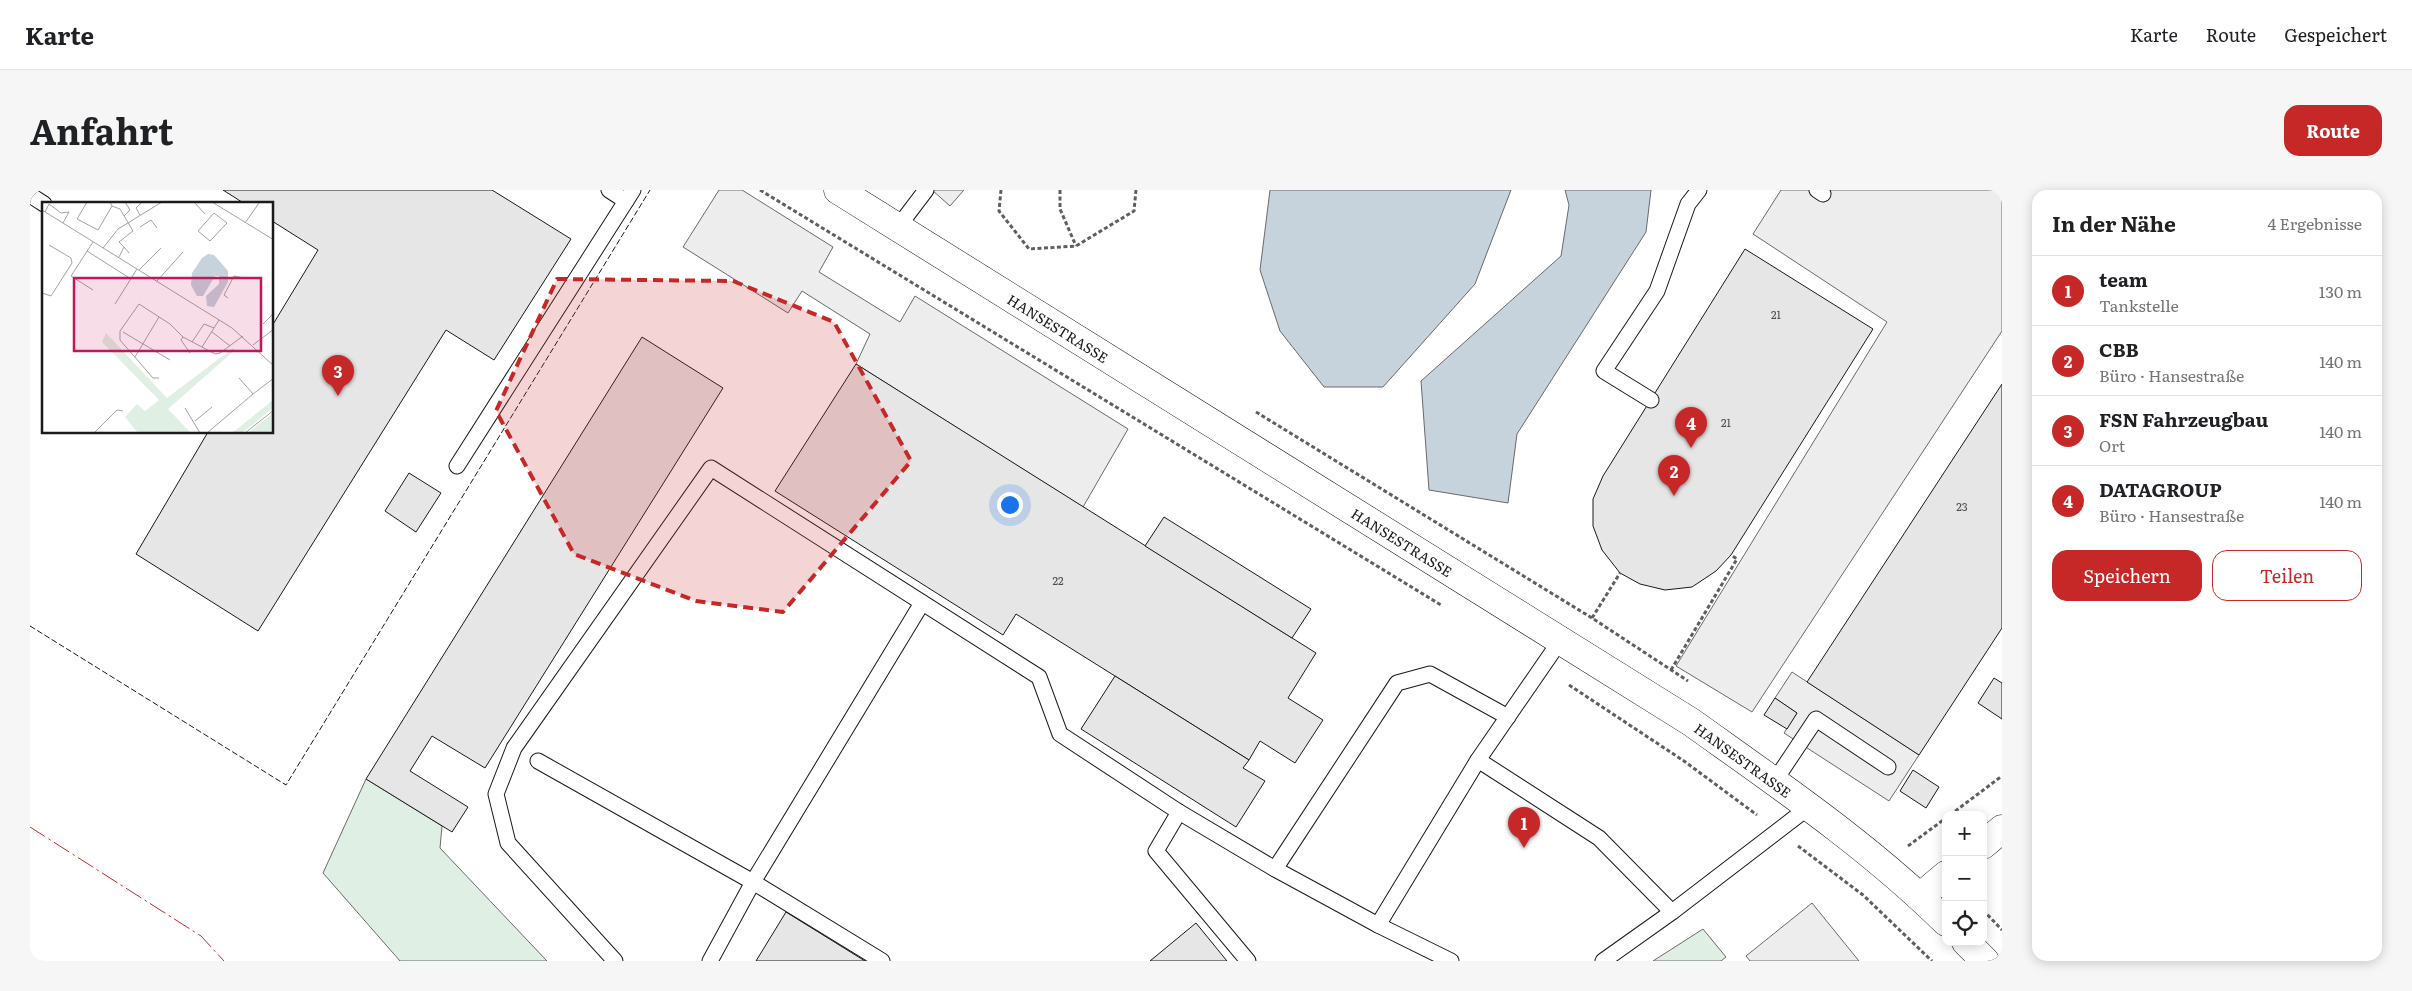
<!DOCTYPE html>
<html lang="de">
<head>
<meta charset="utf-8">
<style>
	body { margin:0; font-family:Literata,serif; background:#f6f6f6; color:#202124 }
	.controls { position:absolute; right:15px; bottom:15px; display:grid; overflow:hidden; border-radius:10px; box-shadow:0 2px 12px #0003 }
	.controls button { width:45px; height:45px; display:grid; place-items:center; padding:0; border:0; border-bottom:1px solid #e0e0e0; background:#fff; color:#202124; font:25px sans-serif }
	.you { position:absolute; left:979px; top:314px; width:18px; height:18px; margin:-12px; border:4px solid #fff; border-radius:50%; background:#1a73e8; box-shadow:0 0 0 8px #1a73e833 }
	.badge { display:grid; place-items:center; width:32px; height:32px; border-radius:50%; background:#c62828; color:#fff; font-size:16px; font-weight:700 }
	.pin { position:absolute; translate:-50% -41px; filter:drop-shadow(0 1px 2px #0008) }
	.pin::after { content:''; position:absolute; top:26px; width:18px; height:15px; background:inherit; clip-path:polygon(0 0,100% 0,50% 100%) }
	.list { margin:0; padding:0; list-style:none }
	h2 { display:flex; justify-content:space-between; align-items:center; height:65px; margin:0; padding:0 20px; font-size:21px }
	h2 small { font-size:16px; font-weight:400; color:#757577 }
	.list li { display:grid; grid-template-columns:32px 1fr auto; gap:15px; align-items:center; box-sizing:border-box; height:70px; padding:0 20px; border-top:1px solid #e0e0e0 }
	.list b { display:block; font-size:19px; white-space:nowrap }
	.list p { margin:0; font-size:16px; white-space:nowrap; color:#757577 }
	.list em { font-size:16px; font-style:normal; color:#757577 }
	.actions { display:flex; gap:10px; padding:15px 20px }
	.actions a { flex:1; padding:11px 0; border:1px solid #c62828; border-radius:15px; text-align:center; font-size:18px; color:#c62828 }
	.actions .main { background:#c62828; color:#fff }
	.icon { flex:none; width:28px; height:28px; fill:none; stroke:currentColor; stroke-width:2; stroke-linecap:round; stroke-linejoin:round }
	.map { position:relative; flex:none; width:1972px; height:771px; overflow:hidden; border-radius:15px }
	header { display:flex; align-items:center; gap:30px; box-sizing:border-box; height:70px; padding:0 25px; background:#fff; border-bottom:1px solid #e0e0e0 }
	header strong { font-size:24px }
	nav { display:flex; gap:28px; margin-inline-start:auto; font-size:18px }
	.intro { display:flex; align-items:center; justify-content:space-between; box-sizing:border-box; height:120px; padding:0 30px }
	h1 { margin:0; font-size:35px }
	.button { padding:12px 22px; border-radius:15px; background:#c62828; color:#fff; font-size:18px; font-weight:700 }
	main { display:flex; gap:30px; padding:0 30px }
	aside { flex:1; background:#fff; border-radius:15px; box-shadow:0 2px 12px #0003 }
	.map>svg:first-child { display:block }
	.green { fill:#e0efe3; stroke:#6a6a6a }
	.parking { fill:#ededed; stroke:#6a6a6a }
	.water { fill:#c6d2dc; stroke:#6a6a6a }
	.building { fill:#e6e6e6; stroke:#1a1a1a }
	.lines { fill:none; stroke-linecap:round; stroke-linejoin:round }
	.lane-casing { stroke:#1a1a1a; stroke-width:17 }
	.street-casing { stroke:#1a1a1a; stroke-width:29 }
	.secondary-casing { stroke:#1a1a1a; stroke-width:29 }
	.path { stroke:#5f5f5f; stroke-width:3; stroke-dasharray:4 2.5; stroke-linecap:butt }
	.lane { stroke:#fff; stroke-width:15 }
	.street { stroke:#fff; stroke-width:28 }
	.secondary { stroke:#fff; stroke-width:28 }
	.fence { stroke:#1a1a1a; stroke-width:1; stroke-dasharray:6 2.5; stroke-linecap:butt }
	.power { stroke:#c62828; stroke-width:1; stroke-dasharray:18 4 2.5 4; stroke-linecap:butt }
	.marked { fill:#c62828; fill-opacity:0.2; stroke:#c62828; stroke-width:4; stroke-dasharray:10 6; stroke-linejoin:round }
	.labels { text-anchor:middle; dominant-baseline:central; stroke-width:4; stroke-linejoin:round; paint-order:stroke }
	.number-label { font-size:11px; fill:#4d4d4d }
	.street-label { font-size:14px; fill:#1a1a1a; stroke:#fff }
	.inset-road { fill:none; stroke:#a3a3a3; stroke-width:1 }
	.view { fill:#c2185b; fill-opacity:0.15; stroke:#c2185b; stroke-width:2.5 }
	.inset-edge { fill:none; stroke:#1a1a1a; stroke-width:2.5 }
</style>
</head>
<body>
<header>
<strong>Karte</strong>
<nav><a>Karte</a><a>Route</a><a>Gespeichert</a></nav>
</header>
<div class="intro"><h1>Anfahrt</h1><a class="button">Route</a></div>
<main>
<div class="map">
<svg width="1972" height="771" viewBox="0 0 1972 771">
	<rect width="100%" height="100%" fill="#fff"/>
	<g class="green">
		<polygon points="336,589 412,636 410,658 517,771 370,771 293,683"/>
		<polygon points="1673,739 1696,767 1691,771 1623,771"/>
	</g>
	<g class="parking">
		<polygon points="689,0 712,0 803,57 789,82 870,132 885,106 1098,239 1053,317 826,174 840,144 772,101 758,123 653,57"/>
		<polygon points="902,0 934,0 920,16"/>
		<polygon points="1751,0 1972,0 1972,141 1722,522 1646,476 1857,132 1723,44"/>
		<polygon points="1762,482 1889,565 1859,611 1754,543 1767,523 1745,508"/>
		<polygon points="1782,713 1829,771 1720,771 1716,766"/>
	</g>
	<g class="water">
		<polygon points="1240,0 1481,0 1445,94 1353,197 1294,197 1250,141 1230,80"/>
		<polygon points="1535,0 1621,0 1616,42 1487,244 1478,313 1399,300 1391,191 1531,66 1539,15"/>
	</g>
	<g class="building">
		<polygon points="193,0 462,0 541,49 464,170 416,140 228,441 106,364 178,242 242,242 242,136 288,60 242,31 242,14 215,14"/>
		<polygon points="1715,59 1843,139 1701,365 1686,381 1662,397 1635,400 1610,394 1590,383 1572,360 1563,336 1563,309 1573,286"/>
		<polygon points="612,147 693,198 455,578 402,546 380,581 438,617 422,642 336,589"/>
		<polygon points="826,174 1286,463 1258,508 1293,530 1265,573 1230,551 1219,570 986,424 973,445 745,301"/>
		<polygon points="1972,194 1972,438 1889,565 1777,492"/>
		<polygon points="379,283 411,303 386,342 355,321"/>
		<polygon points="1134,327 1281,419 1262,448 1115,356"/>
		<polygon points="1085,486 1219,570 1213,578 1235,591 1206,637 1051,539"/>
		<polygon points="1964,488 1972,493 1972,529 1948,513"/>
		<polygon points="1745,508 1767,523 1757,539 1734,525"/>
		<polygon points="1883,580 1909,597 1896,618 1870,601"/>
		<polygon points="756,722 835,771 726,771"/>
		<polygon points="1166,733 1197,771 1120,771"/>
	</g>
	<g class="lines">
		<g class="lane-casing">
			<g id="lane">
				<polyline points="579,0 596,11"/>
				<polyline points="1787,0 1793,4"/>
				<polyline points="0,5 14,14"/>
				<polyline points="868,37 896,0"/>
				<polyline points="1621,210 1574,181 1627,101 1658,14 1669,0"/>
				<polyline points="427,276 603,0"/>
				<polyline points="1448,570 1569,648 1642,722"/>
				<polyline points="508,571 723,692 852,771"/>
				<polyline points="1744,592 1786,529 1858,577"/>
				<polyline points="1149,622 1126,661 1218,771"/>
				<polyline points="1245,679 1367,493 1400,484 1478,527"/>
				<polyline points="1348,735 1448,570 1530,451"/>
				<polyline points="585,771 478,653 466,604 484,558 681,278 1009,487 1030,544 1149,622 1245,679 1348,735 1421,771"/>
				<polyline points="680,771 723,692 892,413"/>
				<polyline points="1573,771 1642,722 1779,617"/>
			</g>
		</g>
		<g class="street-casing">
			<g id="street">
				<polyline points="1953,655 1972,639"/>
				<polyline points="1890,707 1916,685"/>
			</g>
		</g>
		<g class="secondary-casing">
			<g id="secondary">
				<path d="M 808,0 L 1661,532 C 1749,595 1839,656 1916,732"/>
				<polyline points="1936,752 1955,771"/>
			</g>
		</g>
		<g class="path">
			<polyline points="730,0 1411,415"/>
			<polyline points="971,0 969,21 999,59 1046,56 1104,21 1106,0"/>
			<polyline points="1030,0 1030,19 1046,56"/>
			<polyline points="1226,222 1562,428 1658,491"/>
			<polyline points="1562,428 1590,383"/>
			<polyline points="1641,480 1707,369 1701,365"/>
			<polyline points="1539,495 1654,571 1727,625"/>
			<polyline points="1920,625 1972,586"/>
			<polyline points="1768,656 1833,705 1902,771"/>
			<polyline points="1878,656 1916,628"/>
			<polyline points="1953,720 1972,740"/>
		</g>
		<use href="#lane" class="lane"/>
		<use href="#street" class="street"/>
		<use href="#secondary" class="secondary"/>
		<polyline class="fence" points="0,436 256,595 620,0"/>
		<polyline class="power" points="0,637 171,746 194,771"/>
	</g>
	<path class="marked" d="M 527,89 L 703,91 L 804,132 L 881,271 L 753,422 L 666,411 L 544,364 L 466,221 Z"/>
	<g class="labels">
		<g class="number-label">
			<text x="1746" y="124">21</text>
			<text x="1696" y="232">21</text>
			<text x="1932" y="316">23</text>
			<text x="1028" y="390">22</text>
		</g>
		<g class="street-label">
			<text transform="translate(1028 138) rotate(32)">HANSESTRASSE</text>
			<text transform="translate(1372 352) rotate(32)">HANSESTRASSE</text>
			<text transform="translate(1713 570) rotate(36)">HANSESTRASSE</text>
		</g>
	</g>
	<g transform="translate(12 12)">
		<rect width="231" height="231" fill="#fff"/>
		<path d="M 64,131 L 125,196 L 191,146 L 193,148 L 126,207 L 149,231 L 96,231 L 83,215 L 95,202 L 103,209 L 117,198 L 60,140 ZM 231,198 L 231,206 L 200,231 L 190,231 ZM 231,210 L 231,231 L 206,231 L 228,213 Z" fill="#e0efe3"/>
		<path d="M 166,52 L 172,53 L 186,69 L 186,80 L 172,105 L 165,104 L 164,94 L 177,82 L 177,74 L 173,74 L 161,94 L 155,94 L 149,83 L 150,71 L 160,56 Z" fill="#c6d2dc"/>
		<path class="inset-road" d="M 45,0 L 35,17 L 56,28 L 70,4 L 68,0M 152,0 L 163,12M 170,0 L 232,38M 70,4 L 78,7 L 91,29 L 77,40 L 82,45M 0,8 L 190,126 L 232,164M 3,10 L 7,2 L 19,11 L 27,10 L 21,21M 172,11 L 185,21 L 168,39 L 156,29 ZM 98,13 L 94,6 L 100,0M 82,14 L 88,8 L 83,0M 203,21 L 217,1M 98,25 L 109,18 L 115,26M 61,46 L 76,27 L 120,0M 45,49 L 89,77M 77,55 L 82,45 L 87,51M 97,68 L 119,46M 115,79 L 141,50M 51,88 L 29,74 L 51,40M 0,91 L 9,94 L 30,61 L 29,56 L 7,43M 186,96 L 182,93 L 192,74 L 202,76M 73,102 L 95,67M 221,122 L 232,111M 81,130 L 128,158M 170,130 L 188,144M 141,135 L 139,138 L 148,151M 150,140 L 162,122 L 172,126M 211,143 L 232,127M 160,145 L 177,118M 93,155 L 117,115M 117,176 L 111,176 L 78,138 L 78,129 L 97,102 L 128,122 L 141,135 L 173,152 L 178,151 L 201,134M 197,176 L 211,192 L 232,176M 143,206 L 158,231M 153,219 L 170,205M 52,231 L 75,208 L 81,209M 165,231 L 211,192M 203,231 L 232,208"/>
		<path class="view" d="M 32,76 L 219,76 L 219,149 L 32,149 Z"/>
		<rect width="231" height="231" class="inset-edge"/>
	</g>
</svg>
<div class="controls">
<button>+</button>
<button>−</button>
<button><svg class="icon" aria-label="locate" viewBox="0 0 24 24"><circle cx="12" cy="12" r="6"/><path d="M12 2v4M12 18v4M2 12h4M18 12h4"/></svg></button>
</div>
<div class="you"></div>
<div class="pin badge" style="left:1494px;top:658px">1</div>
<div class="pin badge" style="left:1644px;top:306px">2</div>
<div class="pin badge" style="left:308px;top:206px">3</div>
<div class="pin badge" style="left:1661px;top:258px">4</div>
</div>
<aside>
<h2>In der Nähe<small>4 Ergebnisse</small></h2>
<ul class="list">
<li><span class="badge">1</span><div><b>team</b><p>Tankstelle</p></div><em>130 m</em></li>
<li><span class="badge">2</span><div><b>CBB</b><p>Büro · Hansestraße</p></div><em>140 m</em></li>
<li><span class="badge">3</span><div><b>FSN Fahrzeugbau</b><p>Ort</p></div><em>140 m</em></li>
<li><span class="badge">4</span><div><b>DATAGROUP</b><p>Büro · Hansestraße</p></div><em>140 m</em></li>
</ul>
<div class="actions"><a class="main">Speichern</a><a>Teilen</a></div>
</aside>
</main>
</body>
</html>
